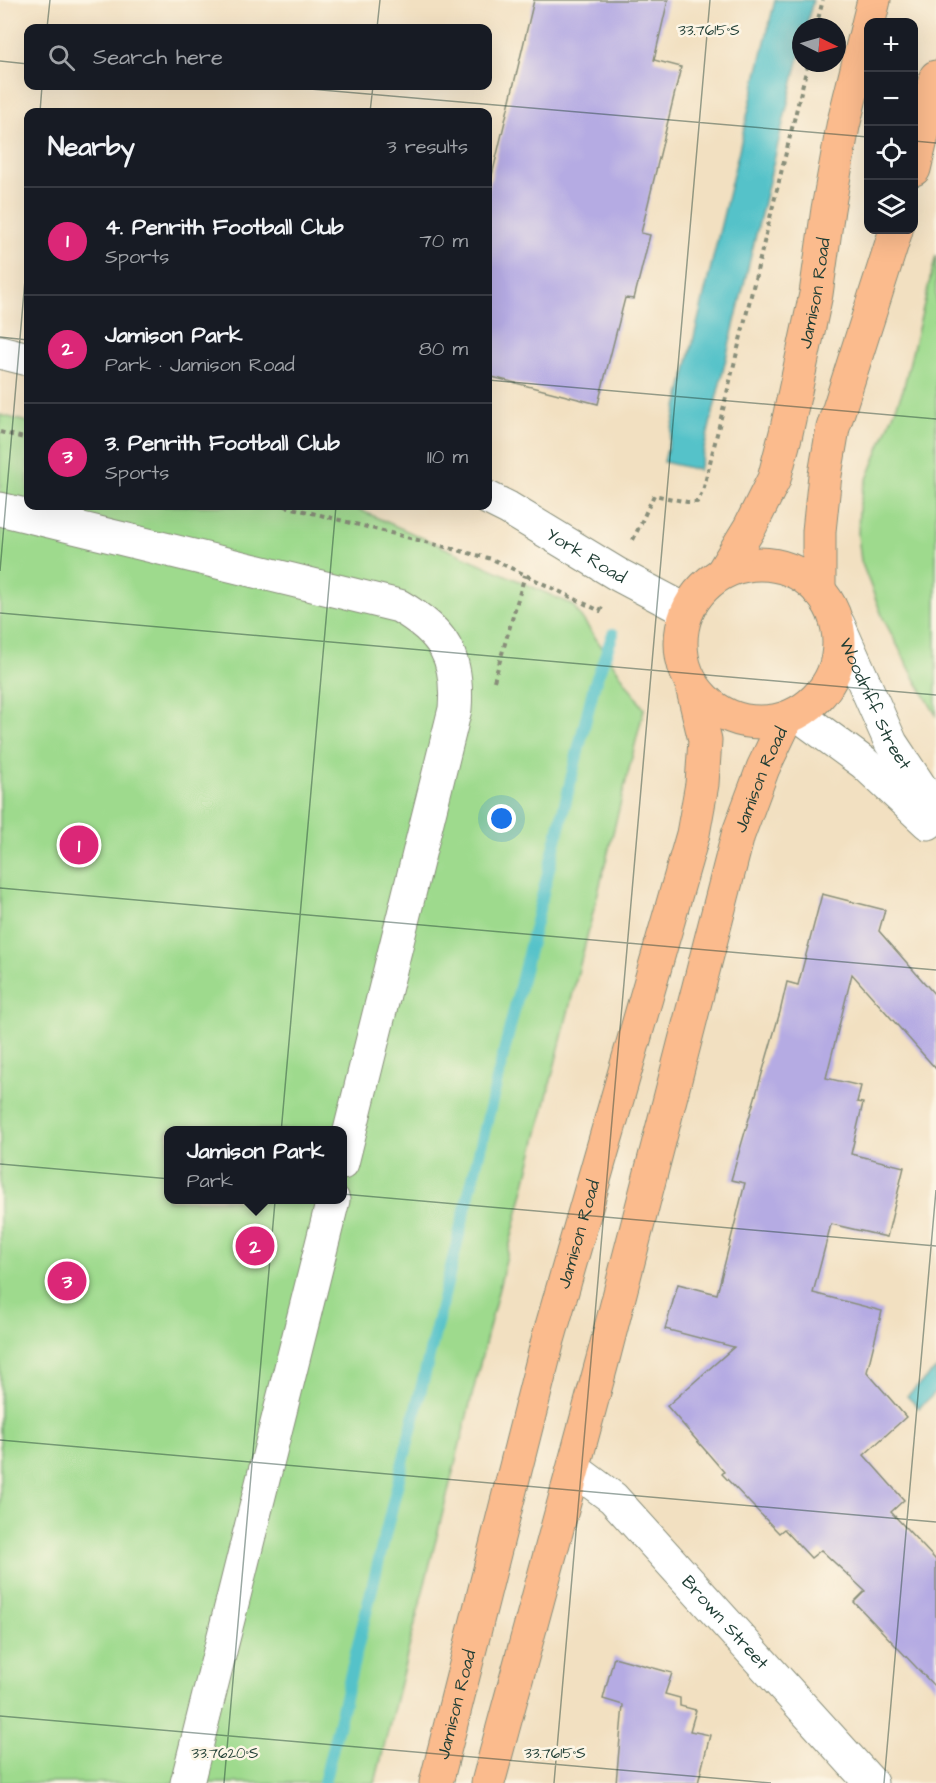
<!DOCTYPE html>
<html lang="en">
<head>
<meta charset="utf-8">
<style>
	body { margin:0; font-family:"Architects Daughter",sans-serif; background:#242831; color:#f1f3f6 }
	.controls { position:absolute; right:18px; top:18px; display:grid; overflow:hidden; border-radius:12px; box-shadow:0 6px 24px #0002 }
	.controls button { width:54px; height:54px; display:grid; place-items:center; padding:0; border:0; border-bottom:2px solid #363941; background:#171b24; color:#f1f3f6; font:30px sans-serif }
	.compass { position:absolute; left:792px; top:18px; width:54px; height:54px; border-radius:50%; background:#171b24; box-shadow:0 6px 24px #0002; rotate:95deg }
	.you { position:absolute; left:502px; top:819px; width:21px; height:21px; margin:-15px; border:4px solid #fff; border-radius:50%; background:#1a73e8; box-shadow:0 0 0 9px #1a73e833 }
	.badge { display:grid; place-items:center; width:39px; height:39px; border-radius:50%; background:#db2777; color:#fff; font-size:20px; font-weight:700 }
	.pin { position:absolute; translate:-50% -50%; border:3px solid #fff; box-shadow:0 2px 6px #0006 }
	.popup { position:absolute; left:164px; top:1126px; width:183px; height:78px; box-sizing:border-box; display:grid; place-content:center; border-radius:12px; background:#171b24; filter:drop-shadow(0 2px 4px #0005); font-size:20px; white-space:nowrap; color:#9ea1a6 }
	.popup b { font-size:22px; color:#f1f3f6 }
	.popup::after { content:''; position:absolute; left:50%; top:100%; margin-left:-12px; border:12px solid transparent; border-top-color:#171b24 }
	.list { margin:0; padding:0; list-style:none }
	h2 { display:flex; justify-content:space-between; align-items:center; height:78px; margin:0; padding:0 24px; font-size:26px }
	h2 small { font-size:20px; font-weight:400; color:#9ea1a6 }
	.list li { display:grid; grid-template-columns:39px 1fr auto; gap:18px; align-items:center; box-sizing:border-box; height:108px; padding:0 24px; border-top:2px solid #363941 }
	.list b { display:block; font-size:22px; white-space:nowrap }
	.list p { margin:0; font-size:20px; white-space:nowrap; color:#9ea1a6 }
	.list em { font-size:20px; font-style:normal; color:#9ea1a6 }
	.icon { flex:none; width:33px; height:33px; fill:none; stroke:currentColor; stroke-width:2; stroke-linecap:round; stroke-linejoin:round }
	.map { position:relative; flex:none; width:936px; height:1783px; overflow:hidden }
	.search { position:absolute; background:#171b24; box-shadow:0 6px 24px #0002; left:24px; top:24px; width:468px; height:66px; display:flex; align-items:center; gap:15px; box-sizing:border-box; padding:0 21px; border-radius:12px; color:#9ea1a6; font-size:22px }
	.panel { position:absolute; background:#171b24; box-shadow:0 6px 24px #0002; left:24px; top:108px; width:468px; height:402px; border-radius:12px }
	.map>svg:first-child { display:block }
	.green { fill:#9eda8d; stroke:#5e8c60; stroke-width:1.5; fill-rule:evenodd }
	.water { fill:#54c2c9; stroke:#3a807e; stroke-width:1.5 }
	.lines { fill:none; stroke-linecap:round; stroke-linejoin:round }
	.stream { stroke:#54c2c9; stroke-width:12 }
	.building { fill:#b5abe3 }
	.minor-casing { stroke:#888e7a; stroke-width:35 }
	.major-casing { stroke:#888e7a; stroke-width:35 }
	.path { stroke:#888e7a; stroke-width:4; stroke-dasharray:4.5 4.5; stroke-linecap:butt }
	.minor { stroke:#fff; stroke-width:33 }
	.major { stroke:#fbbb8d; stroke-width:33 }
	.ticks { fill:none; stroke:#1f3d34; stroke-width:1.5; stroke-opacity:0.45 }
	.labels { text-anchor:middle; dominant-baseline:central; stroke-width:5; stroke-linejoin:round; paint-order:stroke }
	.street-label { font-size:18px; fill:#1f3d34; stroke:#fcf5e5 }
	.ticks-label { font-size:15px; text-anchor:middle; fill:#1f3d34; stroke:#fcf5e5; stroke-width:5; stroke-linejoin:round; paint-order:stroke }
</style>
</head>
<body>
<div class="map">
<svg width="936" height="1783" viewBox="0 0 936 1783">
	<rect width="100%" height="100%" fill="#fcf5e5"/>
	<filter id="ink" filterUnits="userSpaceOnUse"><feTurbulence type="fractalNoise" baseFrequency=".0167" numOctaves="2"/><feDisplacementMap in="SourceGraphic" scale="12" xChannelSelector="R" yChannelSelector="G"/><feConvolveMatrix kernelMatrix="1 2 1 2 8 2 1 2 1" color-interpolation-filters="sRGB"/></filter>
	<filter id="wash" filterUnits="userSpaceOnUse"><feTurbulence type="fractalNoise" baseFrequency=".008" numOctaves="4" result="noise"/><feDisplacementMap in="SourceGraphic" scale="24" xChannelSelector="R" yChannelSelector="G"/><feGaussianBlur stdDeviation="1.35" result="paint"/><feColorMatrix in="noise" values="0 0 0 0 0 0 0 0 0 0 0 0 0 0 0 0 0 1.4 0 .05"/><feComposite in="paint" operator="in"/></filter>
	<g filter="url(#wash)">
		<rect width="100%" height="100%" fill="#f2e0c1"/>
		<g class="green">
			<polygon points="936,255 936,715 914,677 883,618 861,561 858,535 859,508 863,489 903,390"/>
			<path d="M 0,415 L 28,422 L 28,506 L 351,506 L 573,605 L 644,709 L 375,1783 L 0,1783 ZM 168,1130 L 342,1130 L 342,1200 L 168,1200 Z"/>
		</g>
		<g class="water">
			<polygon points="775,0 813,0 806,27 801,27 801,49 699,470 664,462"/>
			<polygon points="936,1369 936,1392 919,1408 907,1396"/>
		</g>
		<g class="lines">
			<polyline class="stream" points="324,1783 594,686 613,634"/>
		</g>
		<g id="blocks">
			<g class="building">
				<polygon points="534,0 668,0 654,60 681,67 641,233 650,235 634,299 625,298 598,404 488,376 488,192"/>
				<polygon points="822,894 885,910 879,931 936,996 936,1069 852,974 826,1078 861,1086 857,1102 863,1103 851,1154 904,1167 887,1237 831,1224 813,1293 882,1311 867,1372 906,1417 864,1455 904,1500 891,1512 936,1560 936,1688 854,1602 865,1591 821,1550 811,1558 784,1529 779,1533 722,1474 724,1472 667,1406 734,1347 665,1329 678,1284 717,1294 745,1183 731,1180 780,1012 787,982 798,985"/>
				<polygon points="614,1657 672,1673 665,1694 680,1698 680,1706 696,1710 690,1731 710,1735 698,1783 616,1783 623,1705 603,1699"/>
			</g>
		</g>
	</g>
	<g filter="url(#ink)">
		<use href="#blocks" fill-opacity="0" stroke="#888e7a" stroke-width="1.5"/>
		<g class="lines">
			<g class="minor-casing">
				<g id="minor">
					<polyline points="0,352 28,359"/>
					<path id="s1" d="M 488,498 L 508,508 L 617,574 L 687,611"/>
					<path d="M 0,509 L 399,606 C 444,632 459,657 455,709 L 342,1163"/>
					<path id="s2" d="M 838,624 L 891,743 L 936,811"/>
					<polyline points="797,714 864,763 928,823"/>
					<path id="s3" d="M 574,1469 L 613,1498 L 871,1783"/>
					<polyline points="187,1783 333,1200"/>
				</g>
			</g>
			<g class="major-casing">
				<g id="major">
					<polyline points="914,169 936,77"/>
					<circle cx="760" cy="643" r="79"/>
					<path id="s4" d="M 722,573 L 750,527 L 774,479 L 786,433 L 816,294 L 828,209 L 843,126 L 874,0"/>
					<polyline points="819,591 819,531 825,475 833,428 896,230"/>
					<path id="s5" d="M 436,1783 L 548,1340 L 693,834 L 702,784 L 705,740 L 692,686"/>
					<path id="s6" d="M 488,1783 L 604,1355 L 738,835 L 763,768 L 787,718"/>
				</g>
			</g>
			<g class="path">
				<polyline points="816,27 823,0"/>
				<polyline points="0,432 28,439"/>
				<polyline points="285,506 492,559 600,611 602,607"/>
				<polyline points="633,540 654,495 687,502 697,502 703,491 808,63"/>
				<polyline points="494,681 525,575"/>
			</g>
			<use href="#minor" class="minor"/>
			<use href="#major" class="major"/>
		</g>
	</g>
	<path class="ticks" d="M 47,28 L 50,0M 377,28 L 380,0M 0,61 L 28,64M 275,86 L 868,137M 40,112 L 42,86M 370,112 L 373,86M 914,141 L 936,143M 0,337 L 28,340M 488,380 L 936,419M 0,571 L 28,245M 0,613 L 936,695M 0,888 L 936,970M 0,1164 L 936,1246M 0,1440 L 936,1522M 0,1716 L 771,1783M 224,1783 L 336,506M 554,1783 L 710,0M 884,1783 L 936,1190"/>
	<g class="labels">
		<g class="street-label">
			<text stroke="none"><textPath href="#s4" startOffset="298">Jamison Road</textPath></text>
			<text stroke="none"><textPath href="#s1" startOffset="114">York Road</textPath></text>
			<text stroke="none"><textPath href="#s2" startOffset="88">Woodriff Street</textPath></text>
			<text stroke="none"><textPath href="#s6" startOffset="1040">Jamison Road</textPath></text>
			<text stroke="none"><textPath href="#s5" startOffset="567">Jamison Road</textPath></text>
			<text stroke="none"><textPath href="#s3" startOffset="216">Brown Street</textPath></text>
			<text stroke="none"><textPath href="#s5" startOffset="81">Jamison Road</textPath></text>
		</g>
	</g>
	<g class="ticks-label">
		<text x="709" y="35">33.7615°S</text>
		<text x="225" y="1758">33.7620°S</text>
		<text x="555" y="1758">33.7615°S</text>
	</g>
</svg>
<div class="controls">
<button>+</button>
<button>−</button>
<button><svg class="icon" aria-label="locate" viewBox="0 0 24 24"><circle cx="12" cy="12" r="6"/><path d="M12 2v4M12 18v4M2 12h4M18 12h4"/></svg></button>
<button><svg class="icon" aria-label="layers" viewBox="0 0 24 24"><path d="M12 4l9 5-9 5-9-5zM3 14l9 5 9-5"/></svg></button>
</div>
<svg class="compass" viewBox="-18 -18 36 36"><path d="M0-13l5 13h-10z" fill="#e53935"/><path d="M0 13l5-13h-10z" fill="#9ea1a6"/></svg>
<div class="you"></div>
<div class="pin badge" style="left:79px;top:845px">1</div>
<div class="pin badge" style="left:255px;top:1246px">2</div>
<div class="popup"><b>Jamison Park</b>Park</div>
<div class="pin badge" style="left:67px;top:1281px">3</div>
<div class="search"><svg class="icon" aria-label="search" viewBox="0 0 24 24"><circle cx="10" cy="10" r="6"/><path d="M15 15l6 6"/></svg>Search here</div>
<section class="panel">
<h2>Nearby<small>3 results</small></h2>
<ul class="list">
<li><span class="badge">1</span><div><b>4. Penrith Football Club</b><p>Sports</p></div><em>70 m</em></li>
<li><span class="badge">2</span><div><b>Jamison Park</b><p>Park · Jamison Road</p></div><em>80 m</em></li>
<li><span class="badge">3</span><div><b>3. Penrith Football Club</b><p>Sports</p></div><em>110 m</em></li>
</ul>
</section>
</div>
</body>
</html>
